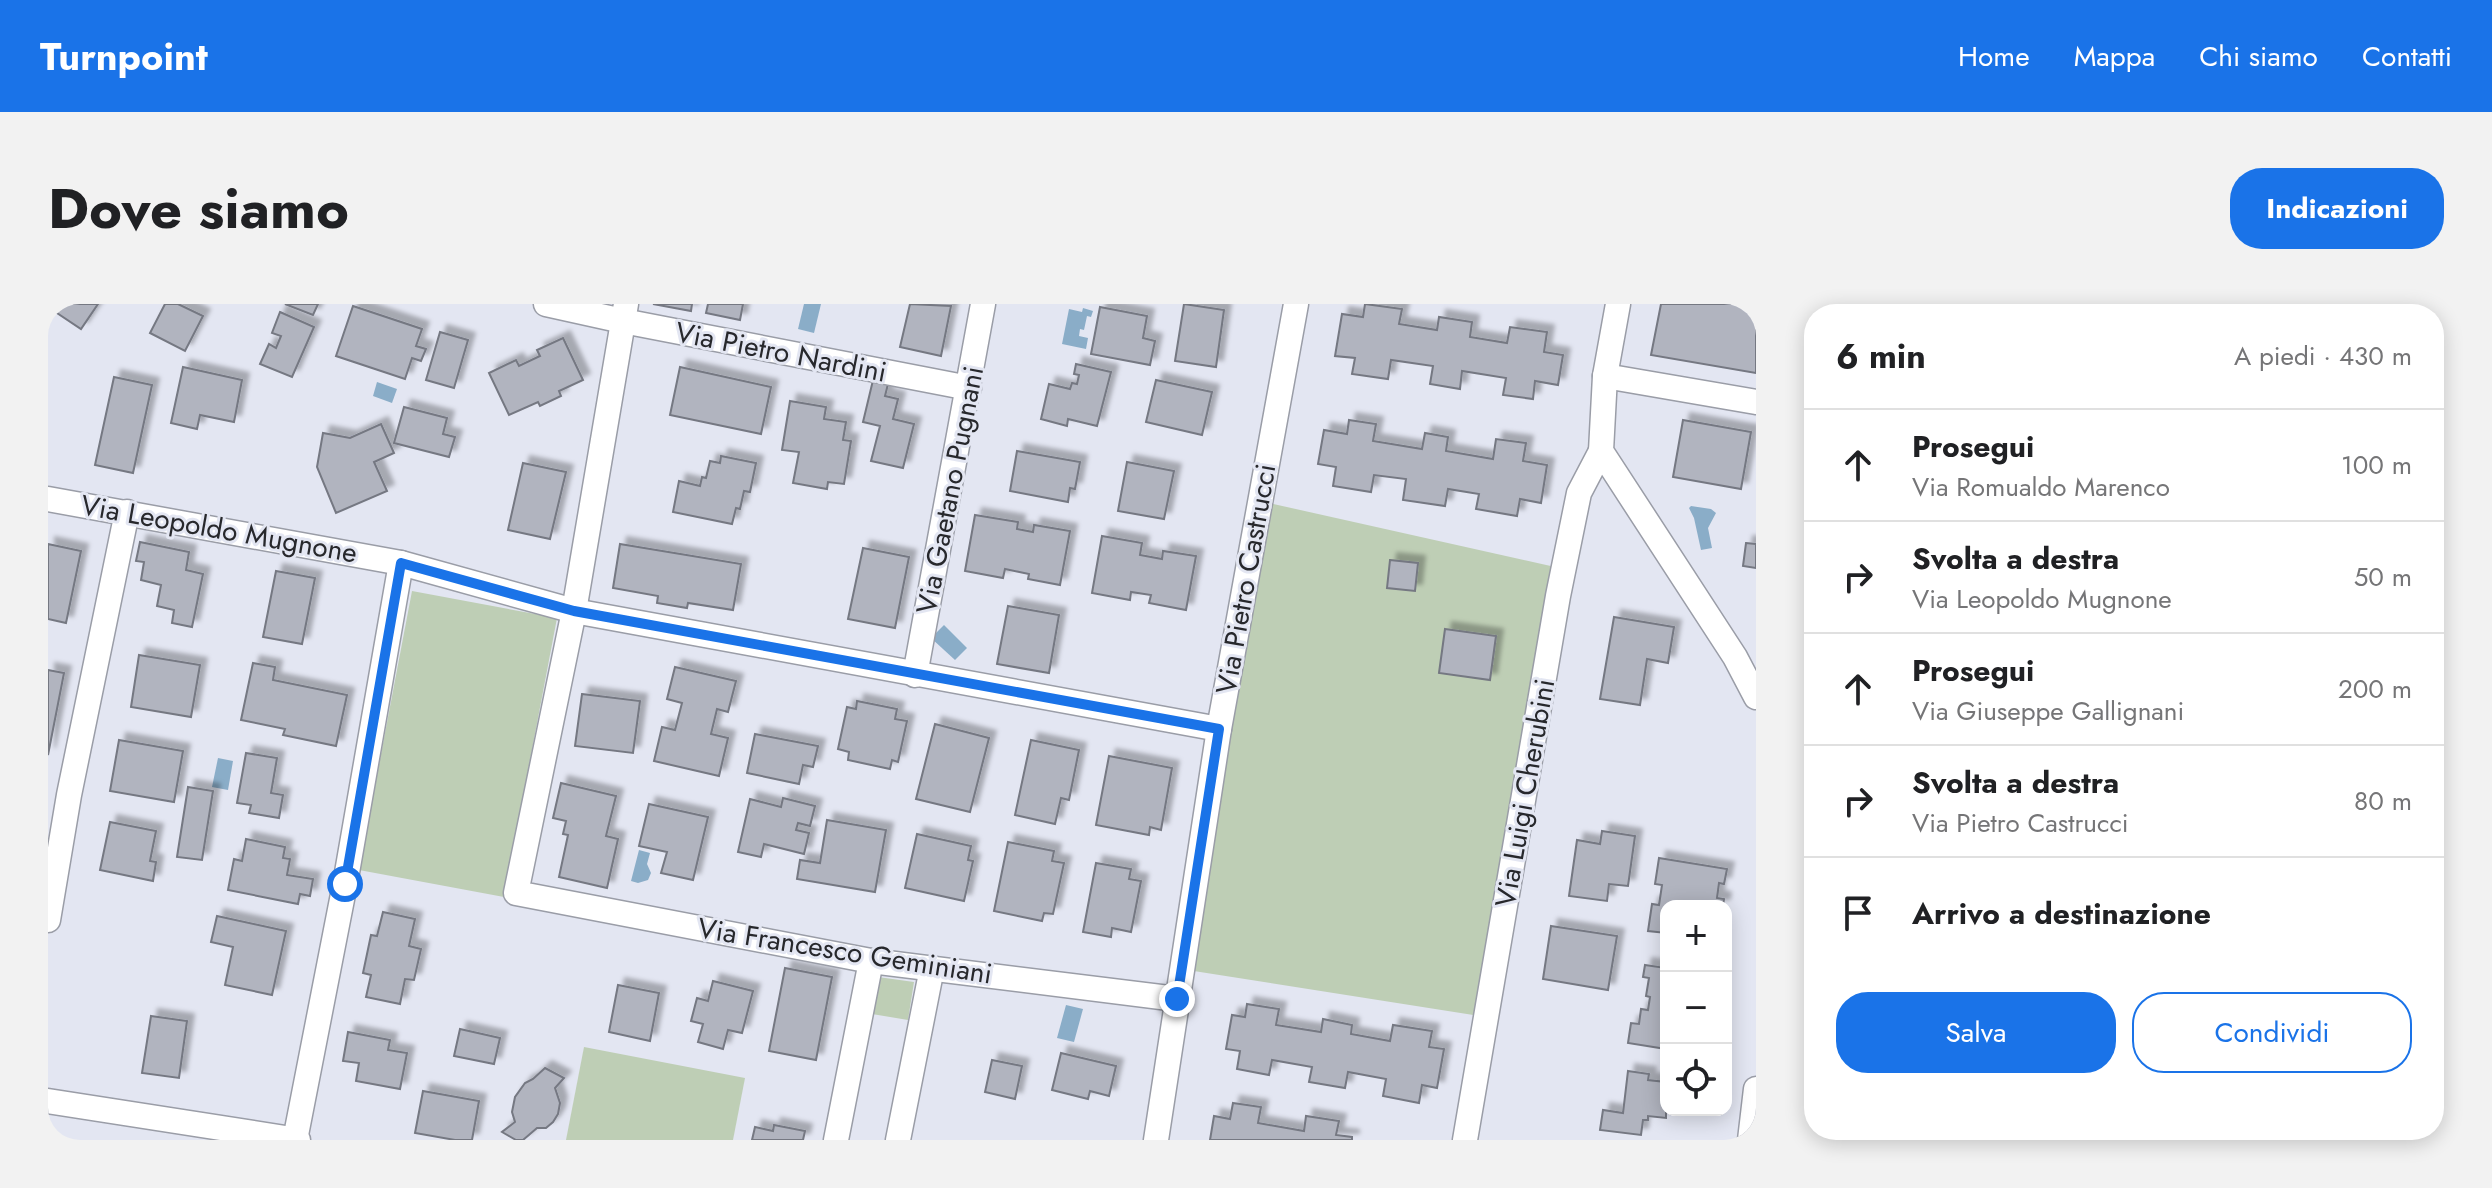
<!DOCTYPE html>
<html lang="it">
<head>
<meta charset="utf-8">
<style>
	body { margin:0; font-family:Jost,sans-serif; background:#f2f2f2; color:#202124 }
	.controls { position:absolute; right:24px; bottom:24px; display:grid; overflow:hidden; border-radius:16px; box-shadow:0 4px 20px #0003 }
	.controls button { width:72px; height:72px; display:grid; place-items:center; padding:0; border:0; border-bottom:2px solid #e0e0e0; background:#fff; color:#202124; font:40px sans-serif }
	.stop { position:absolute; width:24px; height:24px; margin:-18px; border:6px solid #1a73e8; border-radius:50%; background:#fff }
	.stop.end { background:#1a73e8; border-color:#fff; box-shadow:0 2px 8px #0008 }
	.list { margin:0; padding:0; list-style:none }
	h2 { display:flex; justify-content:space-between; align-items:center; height:104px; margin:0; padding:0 32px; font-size:34px }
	h2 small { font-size:26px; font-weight:400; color:#757577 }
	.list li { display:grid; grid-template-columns:52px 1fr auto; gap:24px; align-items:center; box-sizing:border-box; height:112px; padding:0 32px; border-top:2px solid #e0e0e0 }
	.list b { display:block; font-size:30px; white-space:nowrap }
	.list p { margin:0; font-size:26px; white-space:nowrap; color:#757577 }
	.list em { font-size:26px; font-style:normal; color:#757577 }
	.actions { display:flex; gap:16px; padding:24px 32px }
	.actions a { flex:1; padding:18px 0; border:2px solid #1a73e8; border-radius:32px; text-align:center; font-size:28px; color:#1a73e8 }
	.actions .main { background:#1a73e8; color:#fff }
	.icon { flex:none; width:44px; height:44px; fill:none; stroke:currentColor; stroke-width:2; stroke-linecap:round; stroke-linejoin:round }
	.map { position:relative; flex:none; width:1708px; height:836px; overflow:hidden; border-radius:32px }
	header { display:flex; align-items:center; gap:48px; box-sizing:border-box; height:112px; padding:0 40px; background:#1a73e8; color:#fff }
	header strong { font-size:38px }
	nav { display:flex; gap:44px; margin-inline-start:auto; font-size:28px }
	.intro { display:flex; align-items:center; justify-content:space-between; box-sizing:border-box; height:192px; padding:0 48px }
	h1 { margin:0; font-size:56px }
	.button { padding:20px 36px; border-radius:32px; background:#1a73e8; color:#fff; font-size:28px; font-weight:700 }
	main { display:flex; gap:48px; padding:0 48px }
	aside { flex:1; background:#fff; border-radius:32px; box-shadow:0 4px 20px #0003 }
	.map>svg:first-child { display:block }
	.green { fill:#beceb5 }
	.water { fill:#8aadc8 }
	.building { fill:#b1b4bf; stroke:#757882; stroke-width:2; filter:url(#shadow) }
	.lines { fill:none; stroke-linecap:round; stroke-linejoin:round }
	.minor-casing { stroke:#9a9da7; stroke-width:27 }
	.minor { stroke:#fff; stroke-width:24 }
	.route { stroke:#1a73e8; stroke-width:10 }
	.labels { text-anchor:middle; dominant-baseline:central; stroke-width:6; stroke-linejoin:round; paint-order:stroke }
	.street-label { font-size:28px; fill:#27282c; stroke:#e3e6f2 }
</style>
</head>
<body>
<header>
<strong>Turnpoint</strong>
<nav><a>Home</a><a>Mappa</a><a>Chi siamo</a><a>Contatti</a></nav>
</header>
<div class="intro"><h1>Dove siamo</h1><a class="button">Indicazioni</a></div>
<main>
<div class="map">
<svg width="1708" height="836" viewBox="0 0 1708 836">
	<defs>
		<filter id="shadow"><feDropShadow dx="7" dy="-7" stdDeviation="2" flood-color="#0004"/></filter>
	</defs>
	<rect width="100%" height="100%" fill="#e3e6f2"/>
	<g class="green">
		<polygon points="1212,197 1516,265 1438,713 1133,665"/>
		<polygon points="364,287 509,314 456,593 311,566"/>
		<polygon points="830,673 866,678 860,716 824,710"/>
		<polygon points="536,743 697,774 685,836 518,836"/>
	</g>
	<g class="water">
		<polygon points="756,0 773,0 766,29 750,25"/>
		<polygon points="1035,4 1045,7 1043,13 1039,12 1036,26 1032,25 1031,32 1040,34 1038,45 1014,40 1021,5 1034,8"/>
		<polygon points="329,78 349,85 344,99 325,92"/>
		<polygon points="1643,202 1663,205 1668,209 1660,224 1664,244 1653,246 1646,214 1641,204"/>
		<polygon points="896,321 919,344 907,356 883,334"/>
		<polygon points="170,454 185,457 180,486 164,483"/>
		<polygon points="591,546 602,549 599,560 603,569 600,576 590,579 583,577"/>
		<polygon points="1018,701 1035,705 1026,738 1009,734"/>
	</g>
	<g class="building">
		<polygon points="2,0 50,0 33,25 0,3"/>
		<polygon points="117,0 130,0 155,12 137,47 102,29"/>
		<polygon points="237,0 270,0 265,11"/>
		<polygon points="605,0 644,0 643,7"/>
		<polygon points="660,0 695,0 692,16 658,9"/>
		<polygon points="862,0 903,2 893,52 852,43"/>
		<polygon points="1136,0 1176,6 1168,63 1127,57"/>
		<polygon points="1317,0 1354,5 1351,20 1389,26 1391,13 1424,18 1422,33 1459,39 1462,23 1499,28 1496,48 1515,51 1510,81 1487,77 1485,95 1455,91 1458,74 1414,67 1412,85 1382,80 1385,62 1343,56 1340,75 1304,70 1307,54 1287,52 1294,10 1315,13"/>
		<polygon points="1613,0 1708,0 1708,69 1603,51"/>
		<polygon points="305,2 374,25 368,42 378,45 373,57 364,54 357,75 288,52"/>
		<polygon points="1052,3 1099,12 1095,34 1107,37 1102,61 1043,50"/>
		<polygon points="232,8 266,23 244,73 212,60 221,40 228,44 233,32 224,29"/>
		<polygon points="392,28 420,36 406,84 378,76"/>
		<polygon points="515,34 535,76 511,87 513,92 492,102 490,98 461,111 441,69 468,56 471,62 492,52 489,46"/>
		<polygon points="1028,60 1063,68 1049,122 1020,115 1019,122 993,115 1001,80 1022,85 1024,79 1029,80 1031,71 1026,70"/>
		<polygon points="135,63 194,76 186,118 152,111 149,125 123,119"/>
		<polygon points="632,63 723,83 713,130 622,111"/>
		<polygon points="826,72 841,76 837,92 850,95 845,115 866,120 855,164 823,157 832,122 815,118"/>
		<polygon points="66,73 104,81 85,169 47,161"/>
		<polygon points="1108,76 1164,88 1154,131 1098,118"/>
		<polygon points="742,97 778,103 776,115 798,118 795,136 803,137 796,180 780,178 779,185 745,179 751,148 734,146"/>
		<polygon points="356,103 399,114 395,130 407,133 401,153 346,139"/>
		<polygon points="1301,116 1328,120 1325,137 1374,145 1377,129 1400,133 1398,147 1445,155 1448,135 1478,139 1475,157 1499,161 1493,199 1472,195 1469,212 1428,205 1431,190 1400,185 1397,202 1355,196 1358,175 1326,171 1323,188 1285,182 1288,163 1270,160 1276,126 1299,130"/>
		<polygon points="1635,116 1703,128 1693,185 1625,173"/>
		<polygon points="333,120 346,149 326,158 339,187 288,209 269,163 275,129 302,134"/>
		<polygon points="969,147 1032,158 1027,185 1022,184 1020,198 962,187"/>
		<polygon points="673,152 708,159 702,188 696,187 692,205 688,204 684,220 625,208 631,177 652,182 654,173 658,174 662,157 672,159"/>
		<polygon points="1079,158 1126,167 1116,215 1070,207"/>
		<polygon points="475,159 518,168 502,235 460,226"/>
		<polygon points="927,211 970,218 969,225 985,228 986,221 1022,227 1012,281 980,275 981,270 957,265 955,274 917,267"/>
		<polygon points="1054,232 1094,239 1092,251 1114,255 1115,247 1148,252 1138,306 1101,299 1103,291 1083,288 1082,296 1044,289"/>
		<polygon points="92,238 141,248 138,266 155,270 144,323 124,319 126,306 109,302 113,281 93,276 96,258 88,257"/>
		<polygon points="1698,239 1708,240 1708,264 1695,262"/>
		<polygon points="0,240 33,247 18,319 0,315"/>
		<polygon points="572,240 693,260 685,306 640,299 639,304 609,299 610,292 565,284"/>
		<polygon points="815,244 861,253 847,324 800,315"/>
		<polygon points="1342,256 1370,259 1367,287 1339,284"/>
		<polygon points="228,267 267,274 254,340 215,333"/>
		<polygon points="960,302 1011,311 1001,369 949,360"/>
		<polygon points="1566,313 1626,323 1620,359 1599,355 1592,401 1552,395"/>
		<polygon points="1397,325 1448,332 1442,376 1391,369"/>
		<polygon points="91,351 152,361 143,413 83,403"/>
		<polygon points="205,359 227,363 225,376 299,391 288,442 235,431 237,425 193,416"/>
		<polygon points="627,363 688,377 680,408 669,405 663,430 680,434 671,472 606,457 614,423 627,426 634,399 619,395"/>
		<polygon points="0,366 16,369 0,451"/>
		<polygon points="534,390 592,397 585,449 527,442"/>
		<polygon points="809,397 849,405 847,415 859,417 850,458 844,456 842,465 800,456 801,448 790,445 799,403 808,405"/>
		<polygon points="887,420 941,434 922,508 868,495"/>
		<polygon points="707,430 770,442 765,463 755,461 751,480 699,469"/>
		<polygon points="71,436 135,447 126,498 62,487"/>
		<polygon points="983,436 1031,446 1021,496 1013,494 1007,520 967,511"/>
		<polygon points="198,449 229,454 223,489 235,491 231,514 201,509 203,501 189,499"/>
		<polygon points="1061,452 1124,464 1113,526 1102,523 1101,531 1048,521"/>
		<polygon points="513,479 568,492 558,532 570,535 559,584 511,573 520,531 515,530 518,517 505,514"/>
		<polygon points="140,483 165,487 154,556 129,553"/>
		<polygon points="735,494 767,502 762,522 750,519 748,526 761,529 756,550 716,540 713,553 690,548 702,495 733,503"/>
		<polygon points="601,500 660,513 645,576 613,569 619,548 591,542"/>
		<polygon points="779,516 838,526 827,588 749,575 752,556 772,559"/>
		<polygon points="62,518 108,527 102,557 108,558 105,577 52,566"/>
		<polygon points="1554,527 1587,532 1580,582 1561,580 1559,597 1521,592 1529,536 1552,540"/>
		<polygon points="869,530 923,542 920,556 925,557 916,597 857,584"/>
		<polygon points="198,535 237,543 235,554 242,555 239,571 265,575 262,592 252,590 250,600 180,586 186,555 194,557"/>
		<polygon points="960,538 1006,547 1004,557 1016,559 1005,610 996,609 994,617 946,607"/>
		<polygon points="1611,554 1679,565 1676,580 1671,579 1669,594 1676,595 1675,602 1618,602 1618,629 1600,627 1604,600 1611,601 1614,581 1607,580"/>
		<polygon points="1048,559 1083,565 1081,575 1093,577 1083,628 1064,624 1063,633 1035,628"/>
		<polygon points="335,608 367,615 361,642 373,645 366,676 357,675 352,700 318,693 323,671 315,669 323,631 329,632"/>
		<polygon points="169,612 238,627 224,691 177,681 185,643 163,638"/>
		<polygon points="1503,622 1569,632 1560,686 1495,675"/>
		<polygon points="1597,661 1618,664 1618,745 1580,739 1583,719 1591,720 1593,705 1600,706 1602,693 1598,692 1601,674 1595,673"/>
		<polygon points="737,664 784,673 768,756 721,747"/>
		<polygon points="665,677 705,687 694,729 680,726 675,745 650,738 655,720 643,717 649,694 660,697"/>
		<polygon points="570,681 611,689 602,737 561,728"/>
		<polygon points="1199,700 1231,705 1228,721 1273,728 1275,715 1304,721 1303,730 1342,737 1345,721 1384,727 1381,743 1396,745 1389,784 1374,781 1371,799 1335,792 1338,775 1300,768 1297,784 1261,778 1264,763 1224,756 1221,771 1189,765 1192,747 1178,745 1184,711 1197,713"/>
		<polygon points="103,712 139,717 131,774 94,769"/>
		<polygon points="412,725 452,734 446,760 406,752"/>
		<polygon points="300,728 342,736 340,746 359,749 352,785 308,777 311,759 295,757"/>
		<polygon points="1013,749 1068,762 1061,792 1042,787 1040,795 1004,786"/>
		<polygon points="944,756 974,762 967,795 937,788"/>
		<polygon points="497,764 516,774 507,784 512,799 510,810 505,818 498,824 489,824 475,836 468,836 454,828 467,818 464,808 467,793 477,779 485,775"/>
		<polygon points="1580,767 1601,770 1600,776 1618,778 1618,814 1600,812 1600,816 1595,816 1593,831 1552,826 1555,806 1575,809"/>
		<polygon points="375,787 431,797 424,836 407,836 367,829"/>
		<polygon points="1185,799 1213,803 1210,819 1256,827 1258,812 1291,817 1288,831 1304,833 1304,836 1162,836 1166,812 1182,815"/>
		<polygon points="726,821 757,827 755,836 704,836 707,823 725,827"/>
	</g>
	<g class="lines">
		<g class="minor-casing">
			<g id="minor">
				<polyline points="498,0 575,17 921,84"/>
				<polyline points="578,0 526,307 468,589 823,657 1129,695"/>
				<polyline points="1570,0 1557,72 1553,147 1687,353 1708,393"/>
				<polyline points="1557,72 1708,98"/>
				<polyline points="0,195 353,259 526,307 1171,425"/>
				<polyline points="867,371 935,0"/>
				<polyline points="0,616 21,491 79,208"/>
				<polyline points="0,797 250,836"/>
				<polyline points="247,836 297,580 353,259"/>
				<polyline points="788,836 823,657"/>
				<polyline points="850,836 884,664"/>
				<polyline points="1108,836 1171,425 1248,0"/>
				<polyline points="1417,836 1510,292 1531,189 1553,147"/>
				<polyline points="1702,836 1708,785"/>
			</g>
		</g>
		<use href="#minor" class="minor"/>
	</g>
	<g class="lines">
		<polyline class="route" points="297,580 353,259 526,307 1171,425 1129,695"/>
	</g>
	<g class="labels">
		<g class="street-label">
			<text transform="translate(733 48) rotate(11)">Via Pietro Nardini</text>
			<text transform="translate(902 186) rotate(-79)">Via Gaetano Pugnani</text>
			<text transform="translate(171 225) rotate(10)">Via Leopoldo Mugnone</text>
			<text transform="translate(1198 275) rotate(-80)">Via Pietro Castrucci</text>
			<text transform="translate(1477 489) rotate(-80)">Via Luigi Cherubini</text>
			<text transform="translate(797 647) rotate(9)">Via Francesco Geminiani</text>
		</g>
	</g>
</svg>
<div class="controls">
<button>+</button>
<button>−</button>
<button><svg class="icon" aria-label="locate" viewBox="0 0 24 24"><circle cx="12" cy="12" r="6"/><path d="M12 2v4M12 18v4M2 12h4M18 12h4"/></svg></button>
</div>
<div class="stop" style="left:297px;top:580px"></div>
<div class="stop end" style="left:1129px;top:695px"></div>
</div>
<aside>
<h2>6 min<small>A piedi · 430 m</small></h2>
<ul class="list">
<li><svg class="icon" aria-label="ahead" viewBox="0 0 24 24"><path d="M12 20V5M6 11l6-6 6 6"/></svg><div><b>Prosegui</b><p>Via Romualdo Marenco</p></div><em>100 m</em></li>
<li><svg class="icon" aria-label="right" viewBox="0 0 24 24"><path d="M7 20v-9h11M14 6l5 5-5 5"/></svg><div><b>Svolta a destra</b><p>Via Leopoldo Mugnone</p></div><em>50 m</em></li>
<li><svg class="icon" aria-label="ahead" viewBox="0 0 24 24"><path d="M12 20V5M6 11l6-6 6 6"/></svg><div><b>Prosegui</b><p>Via Giuseppe Gallignani</p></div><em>200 m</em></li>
<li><svg class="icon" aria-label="right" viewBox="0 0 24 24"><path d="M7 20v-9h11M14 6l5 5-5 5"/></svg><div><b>Svolta a destra</b><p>Via Pietro Castrucci</p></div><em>80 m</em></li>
<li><svg class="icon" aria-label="arrive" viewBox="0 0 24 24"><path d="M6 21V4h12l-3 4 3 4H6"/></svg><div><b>Arrivo a destinazione</b></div></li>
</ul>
<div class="actions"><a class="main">Salva</a><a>Condividi</a></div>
</aside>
</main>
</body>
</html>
